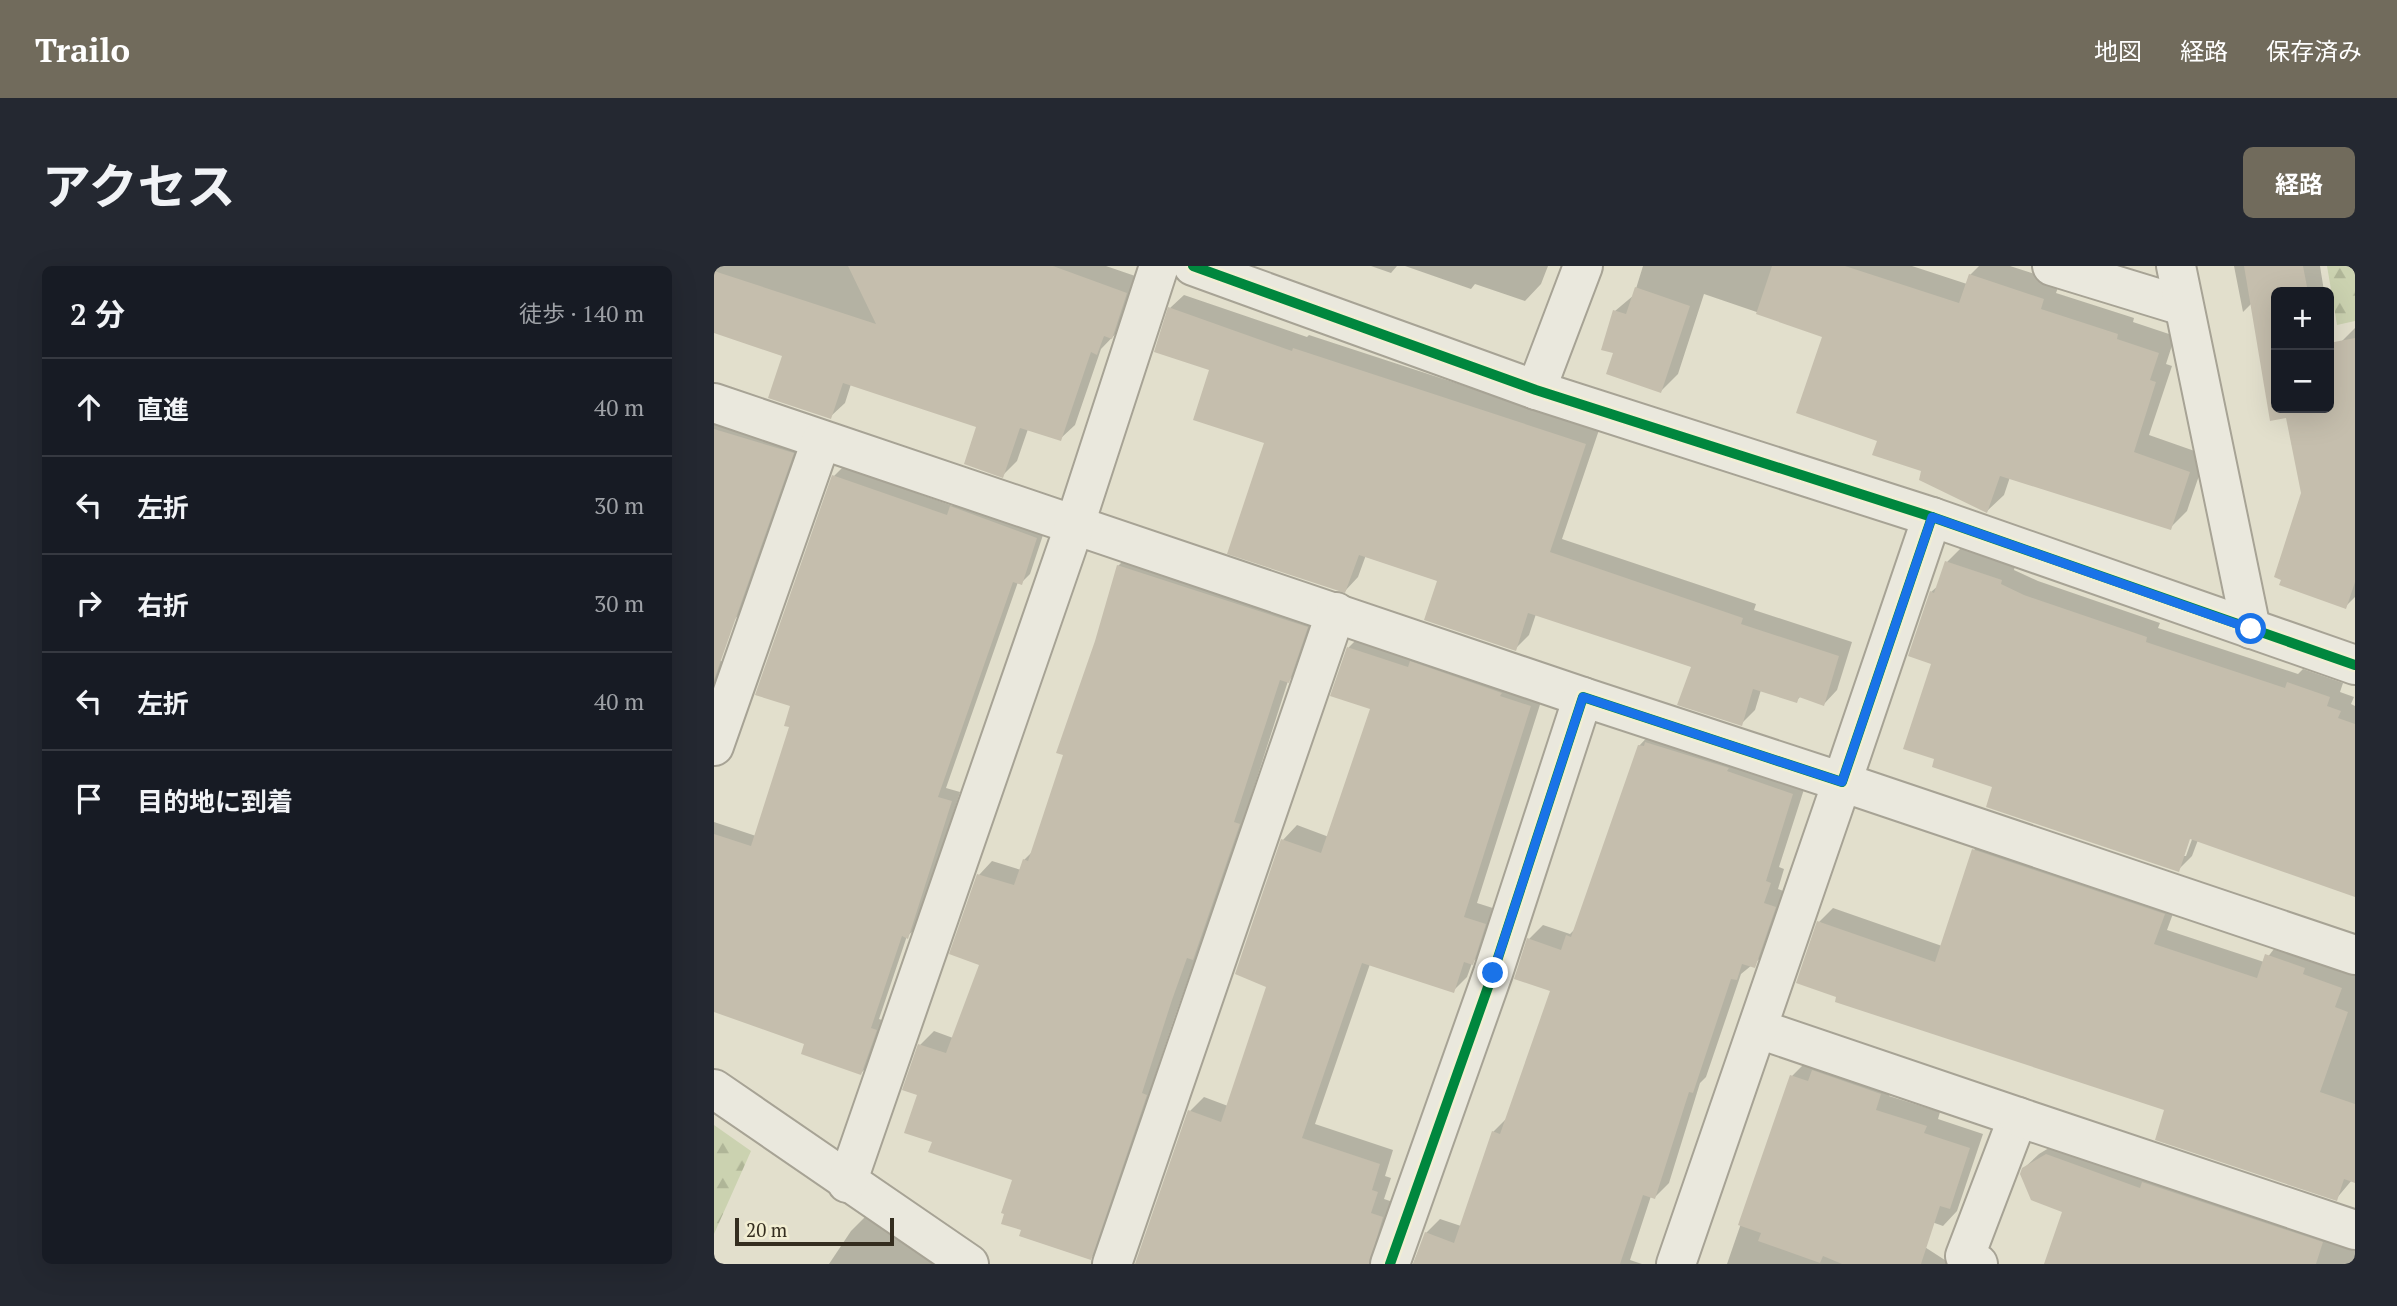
<!DOCTYPE html>
<html lang="ja">
<head>
<meta charset="utf-8">
<style>
	body { margin:0; font-family:"PT Serif","Noto Sans JP",serif; background:#242831; color:#f1f3f6 }
	.controls { position:absolute; right:21px; top:21px; display:grid; overflow:hidden; border-radius:10px; box-shadow:0 7px 28px #0002 }
	.controls button { width:63px; height:63px; display:grid; place-items:center; padding:0; border:0; border-bottom:2px solid #363941; background:#171b24; color:#f1f3f6; font:35px sans-serif }
	.scale { position:absolute; left:21px; bottom:18px; width:159px; box-sizing:border-box; padding-left:7px; border:4px solid #342d1f; border-top:0; font-size:19px; line-height:24px; white-space:nowrap; color:#342d1f; -webkit-text-stroke:5px #f2eed3; paint-order:stroke }
	.stop { position:absolute; width:21px; height:21px; margin:-16px; border:5px solid #1a73e8; border-radius:50%; background:#fff }
	.stop.end { background:#1a73e8; border-color:#fff; box-shadow:0 2px 7px #0008 }
	.list { margin:0; padding:0; list-style:none }
	h2 { display:flex; justify-content:space-between; align-items:center; height:91px; margin:0; padding:0 28px; font-size:30px }
	h2 small { font-size:23px; font-weight:400; color:#9ea1a6 }
	.list li { display:grid; grid-template-columns:46px 1fr auto; gap:21px; align-items:center; box-sizing:border-box; height:98px; padding:0 28px; border-top:2px solid #363941 }
	.list b { display:block; font-size:26px; white-space:nowrap }
	.list em { font-size:23px; font-style:normal; color:#9ea1a6 }
	.icon { flex:none; width:38px; height:38px; fill:none; stroke:currentColor; stroke-width:2; stroke-linecap:round; stroke-linejoin:round }
	.map { position:relative; flex:none; width:1641px; height:998px; overflow:hidden; border-radius:10px }
	header { display:flex; align-items:center; gap:42px; box-sizing:border-box; height:98px; padding:0 35px; background:#716b5c; color:#fff }
	header strong { font-size:33px }
	nav { display:flex; gap:38px; margin-inline-start:auto; font-size:24px }
	.intro { display:flex; align-items:center; justify-content:space-between; box-sizing:border-box; height:168px; padding:0 42px }
	h1 { margin:0; font-size:49px }
	.button { padding:18px 32px; border-radius:10px; background:#716b5c; color:#fff; font-size:24px; font-weight:700 }
	main { display:flex; gap:42px; padding:0 42px }
	aside { flex:1; background:#171b24; border-radius:10px; box-shadow:0 7px 28px #0002 }
	.map>svg:first-child { display:block }
	.forest { fill:url(#forest-firs) }
	.shadow { fill:#0003; fill-rule:evenodd }
	.building { fill:#c5bead }
	.lines { fill:none; stroke-linecap:round; stroke-linejoin:round }
	.minor-casing { stroke:#a7a395; stroke-width:42 }
	.minor { stroke:#eae8dd; stroke-width:38 }
	.cycleway-casing { stroke:#f2eed3; stroke-width:15 }
	.cycleway { stroke:#00873e; stroke-width:10 }
	.route { stroke:#1a73e8; stroke-width:9 }
</style>
</head>
<body>
<header>
<strong>Trailo</strong>
<nav><a>地図</a><a>経路</a><a>保存済み</a></nav>
</header>
<div class="intro"><h1>アクセス</h1><a class="button">経路</a></div>
<main>
<aside>
<h2>2 分<small>徒歩 · 140 m</small></h2>
<ul class="list">
<li><svg class="icon" aria-label="ahead" viewBox="0 0 24 24"><path d="M12 20V5M6 11l6-6 6 6"/></svg><div><b>直進</b></div><em>40 m</em></li>
<li><svg class="icon" aria-label="left" viewBox="0 0 24 24"><path d="M17 20v-9H6M10 6l-5 5 5 5"/></svg><div><b>左折</b></div><em>30 m</em></li>
<li><svg class="icon" aria-label="right" viewBox="0 0 24 24"><path d="M7 20v-9h11M14 6l5 5-5 5"/></svg><div><b>右折</b></div><em>30 m</em></li>
<li><svg class="icon" aria-label="left" viewBox="0 0 24 24"><path d="M17 20v-9H6M10 6l-5 5 5 5"/></svg><div><b>左折</b></div><em>40 m</em></li>
<li><svg class="icon" aria-label="arrive" viewBox="0 0 24 24"><path d="M6 21V4h12l-3 4 3 4H6"/></svg><div><b>目的地に到着</b></div></li>
</ul>
</aside>
<div class="map">
<svg width="1641" height="998" viewBox="0 0 1641 998">
	<defs>
		<pattern id="forest-firs" width="22" height="20" patternUnits="userSpaceOnUse" patternTransform="scale(1.75)"><rect width="22" height="20" fill="#cbd2b0"/><path d="M5 1l3.5 6h-7zM16 11l3.5 6h-7z" fill="#afb597"/></pattern>
	</defs>
	<rect width="100%" height="100%" fill="#e2dfcc"/>
	<g class="forest">
		<polygon points="1613,0 1641,0 1641,55 1623,59"/>
		<polygon points="0,859 37,885 0,968"/>
	</g>
	<g class="shadow">
		<polygon points="0,0 392,0 427,12 412,57 387,83 361,159 346,173 314,163 303,195 288,210 265,160 137,118 131,137 116,151 71,89 0,65"/>
		<polygon points="657,0 683,0 677,7"/>
		<polygon points="691,0 834,0 827,18 811,35 761,18 757,23"/>
		<polygon points="929,0 1198,0 1253,18 1256,9 1265,0 1296,0 1346,16 1342,27 1420,52 1419,56 1461,70 1452,98 1458,100 1435,169 1492,189 1473,245 1456,262 1296,211 1290,229 1273,245 1165,174 1110,69 990,28 964,108 947,125 901,86 901,45 920,29"/>
		<polygon points="1520,0 1606,0 1610,25 1562,28 1545,22 1542,33 1529,46"/>
		<polygon points="470,29 593,71 595,69 885,164 848,273 1042,338 1040,344 1138,376 1123,424 1110,438 1087,430 1082,435 1047,424 1041,444 1027,458 979,400 822,348 815,369 801,383 725,314 652,289 644,311 631,325 552,176 456,42"/>
		<polygon points="1641,62 1641,331 1631,341 1589,227 1571,142 1615,142 1615,108 1627,76"/>
		<polygon points="0,144 93,173 34,339 20,354 0,347"/>
		<polygon points="129,201 239,240 246,232 331,263 316,308 307,317 304,316 232,522 246,526 203,662 193,670 165,753 171,755 156,798 147,807 93,777 0,744 0,556 42,570 77,460 120,210"/>
		<path d="M 1247,282 L 1301,300 L 1300,304 L 1324,315 L 1446,357 L 1444,362 L 1584,408 L 1589,403 L 1629,417 L 1626,426 L 1640,431 L 1637,438 L 1641,440 L 1641,630 L 1484,574 L 1478,590 L 1464,604 L 1222,492 L 1217,326 L 1225,319 L 1233,296 ZM 1477,564 L 1481,565 L 1472,590 L 1468,590 Z"/>
		<polygon points="418,286 606,347 588,401 574,415 533,543 539,544 493,678 483,688 459,756 440,813 446,815 390,978 377,992 309,963 300,913 220,875 205,828 206,779 220,765 239,772 267,698 265,609 278,595 307,604 310,594 319,585 351,488 404,300"/>
		<polygon points="649,367 830,426 763,637 785,644 772,682 758,697 753,711 739,725 656,698 601,858 679,884 671,910 677,912 670,933 682,937 673,998 422,998 476,845 490,831 514,840 554,720 569,574 583,559 615,571 658,442 618,429 635,381"/>
		<polygon points="0,393 11,396 0,430"/>
		<polygon points="939,465 1093,514 1065,601 1070,603 1064,623 1075,627 1054,686 1027,708 992,811 986,817 955,917 941,931 937,930 916,994 928,998 699,998 712,967 726,953 747,960 779,866 794,851 838,724 815,673 829,659 856,668 862,662 925,480"/>
		<polygon points="1274,570 1464,634 1453,664 1550,696 1566,675 1641,700 1641,915 1638,914 1622,933 1105,656 1119,642 1228,680 1260,584"/>
		<polygon points="1092,796 1181,814 1175,830 1226,846 1224,853 1269,868 1243,945 1229,960 1133,926 1132,930 1237,998 1013,998 1078,810"/>
		<polygon points="1348,874 1622,962 1617,977 1641,985 1641,998 1347,998 1350,944 1309,903 1325,888"/>
		<polygon points="151,951 222,995 220,998 115,998 137,965"/>
	</g>
	<g class="building">
		<polygon points="134,0 339,0 413,27 398,73 390,70 383,89 377,86 347,175 306,162 289,212 250,198 262,161 129,117 117,153 54,132 68,90 0,67 0,5 162,58"/>
		<polygon points="1058,0 1131,0 1245,37 1255,8 1330,33 1327,43 1404,68 1403,73 1445,87 1436,114 1442,116 1420,186 1476,206 1457,264 1286,210 1273,247 1205,214 1207,205 1158,189 1163,175 1082,147 1108,71 1042,48"/>
		<polygon points="1530,0 1589,0 1594,26 1562,26 1562,142 1615,142 1615,77 1641,72 1641,316 1632,343 1565,319 1567,314 1560,311 1587,227 1572,152 1556,155"/>
		<polygon points="921,21 976,40 947,127 892,108 899,87 887,84 899,44 912,48"/>
		<polygon points="454,41 578,85 579,82 872,178 836,286 1029,352 1027,358 1125,390 1110,440 1085,431 1083,437 1039,423 1028,460 963,439 977,401 920,382 814,347 802,385 710,354 723,315 645,289 631,327 513,288 550,177 479,154 495,104 440,86"/>
		<polygon points="0,163 80,187 0,414"/>
		<polygon points="118,209 233,249 236,240 323,272 308,319 299,316 224,531 238,535 194,673 188,670 157,762 163,764 147,809 87,788 90,778 0,746 0,568 37,580 75,461 70,460 76,440 41,429"/>
		<polygon points="1231,295 1288,314 1287,318 1310,329 1433,371 1432,376 1571,422 1573,416 1616,431 1613,440 1627,445 1624,452 1641,458 1641,631 1476,573 1465,606 1272,541 1278,521 1218,501 1220,493 1189,483 1217,398 1194,390 1216,325 1220,327"/>
		<polygon points="403,299 594,361 575,417 566,414 520,556 526,558 479,694 473,692 458,734 428,827 433,829 377,994 305,970 307,964 287,958 290,948 287,947 298,914 214,886 218,876 190,867 203,829 188,824 204,778 232,787 265,699 235,688 263,608 300,619 309,593 314,595 349,489 342,487 381,375"/>
		<polygon points="633,381 694,401 696,395 788,427 786,430 817,440 750,651 772,658 759,699 750,696 740,727 648,697 588,872 666,898 658,924 664,926 657,947 669,951 655,998 421,998 474,844 507,856 552,721 521,708 567,573 607,587 656,443 616,430"/>
		<polygon points="931,476 1015,502 1013,505 1079,528 1052,615 1057,617 1050,637 1062,641 1041,702 1028,698 1023,714 1017,713 979,827 975,826 941,933 929,929 906,998 699,998 711,966 740,977 778,865 786,868 836,725 800,713 813,672 847,684 852,669 857,671 924,479 930,480"/>
		<polygon points="1258,583 1451,648 1440,678 1543,712 1551,688 1591,702 1589,708 1628,722 1621,741 1634,746 1606,826 1641,838 1641,917 1630,913 1623,935 1441,874 1450,844 1121,736 1122,731 1082,717 1103,655 1221,696"/>
		<polygon points="1098,804 1167,828 1162,844 1213,860 1210,867 1256,882 1236,943 1226,940 1207,998 1128,998 1109,990 1106,997 1044,975 1047,967 1024,959 1076,809 1094,815"/>
		<polygon points="1332,888 1426,922 1428,916 1609,976 1602,998 1330,998 1348,946 1317,934 1306,908 1308,902"/>
	</g>
	<g class="lines">
		<g class="minor-casing">
			<g id="minor">
				<polyline points="479,0 822,124 1218,251 1641,399"/>
				<polyline points="1338,0 1469,40"/>
				<polyline points="1462,0 1537,363"/>
				<polyline points="822,124 869,0"/>
				<polyline points="0,137 869,431"/>
				<polyline points="0,480 107,175"/>
				<polyline points="1045,763 1304,851 1251,990 1264,998"/>
				<polyline points="0,823 255,998"/>
				<polyline points="1304,851 1641,964"/>
				<polyline points="133,917 361,258 445,0"/>
				<polyline points="398,998 622,346"/>
				<polyline points="676,998 779,707 869,431 1128,516 1218,251"/>
				<polyline points="962,998 1128,516 1641,689"/>
			</g>
		</g>
		<use href="#minor" class="minor"/>
		<g class="cycleway-casing">
			<g id="cycleway">
				<polyline points="479,0 822,124 1218,251 1641,399"/>
				<polyline points="676,998 779,707 869,431 1128,516 1218,251"/>
			</g>
		</g>
		<use href="#cycleway" class="cycleway"/>
	</g>
	<g class="lines">
		<polyline class="route" points="779,707 869,431 1128,516 1218,251 1537,363"/>
	</g>
</svg>
<div class="controls">
<button>+</button>
<button>−</button>
</div>
<div class="scale">20 m</div>
<div class="stop" style="left:1537px;top:363px"></div>
<div class="stop end" style="left:779px;top:707px"></div>
</div>
</main>
</body>
</html>
